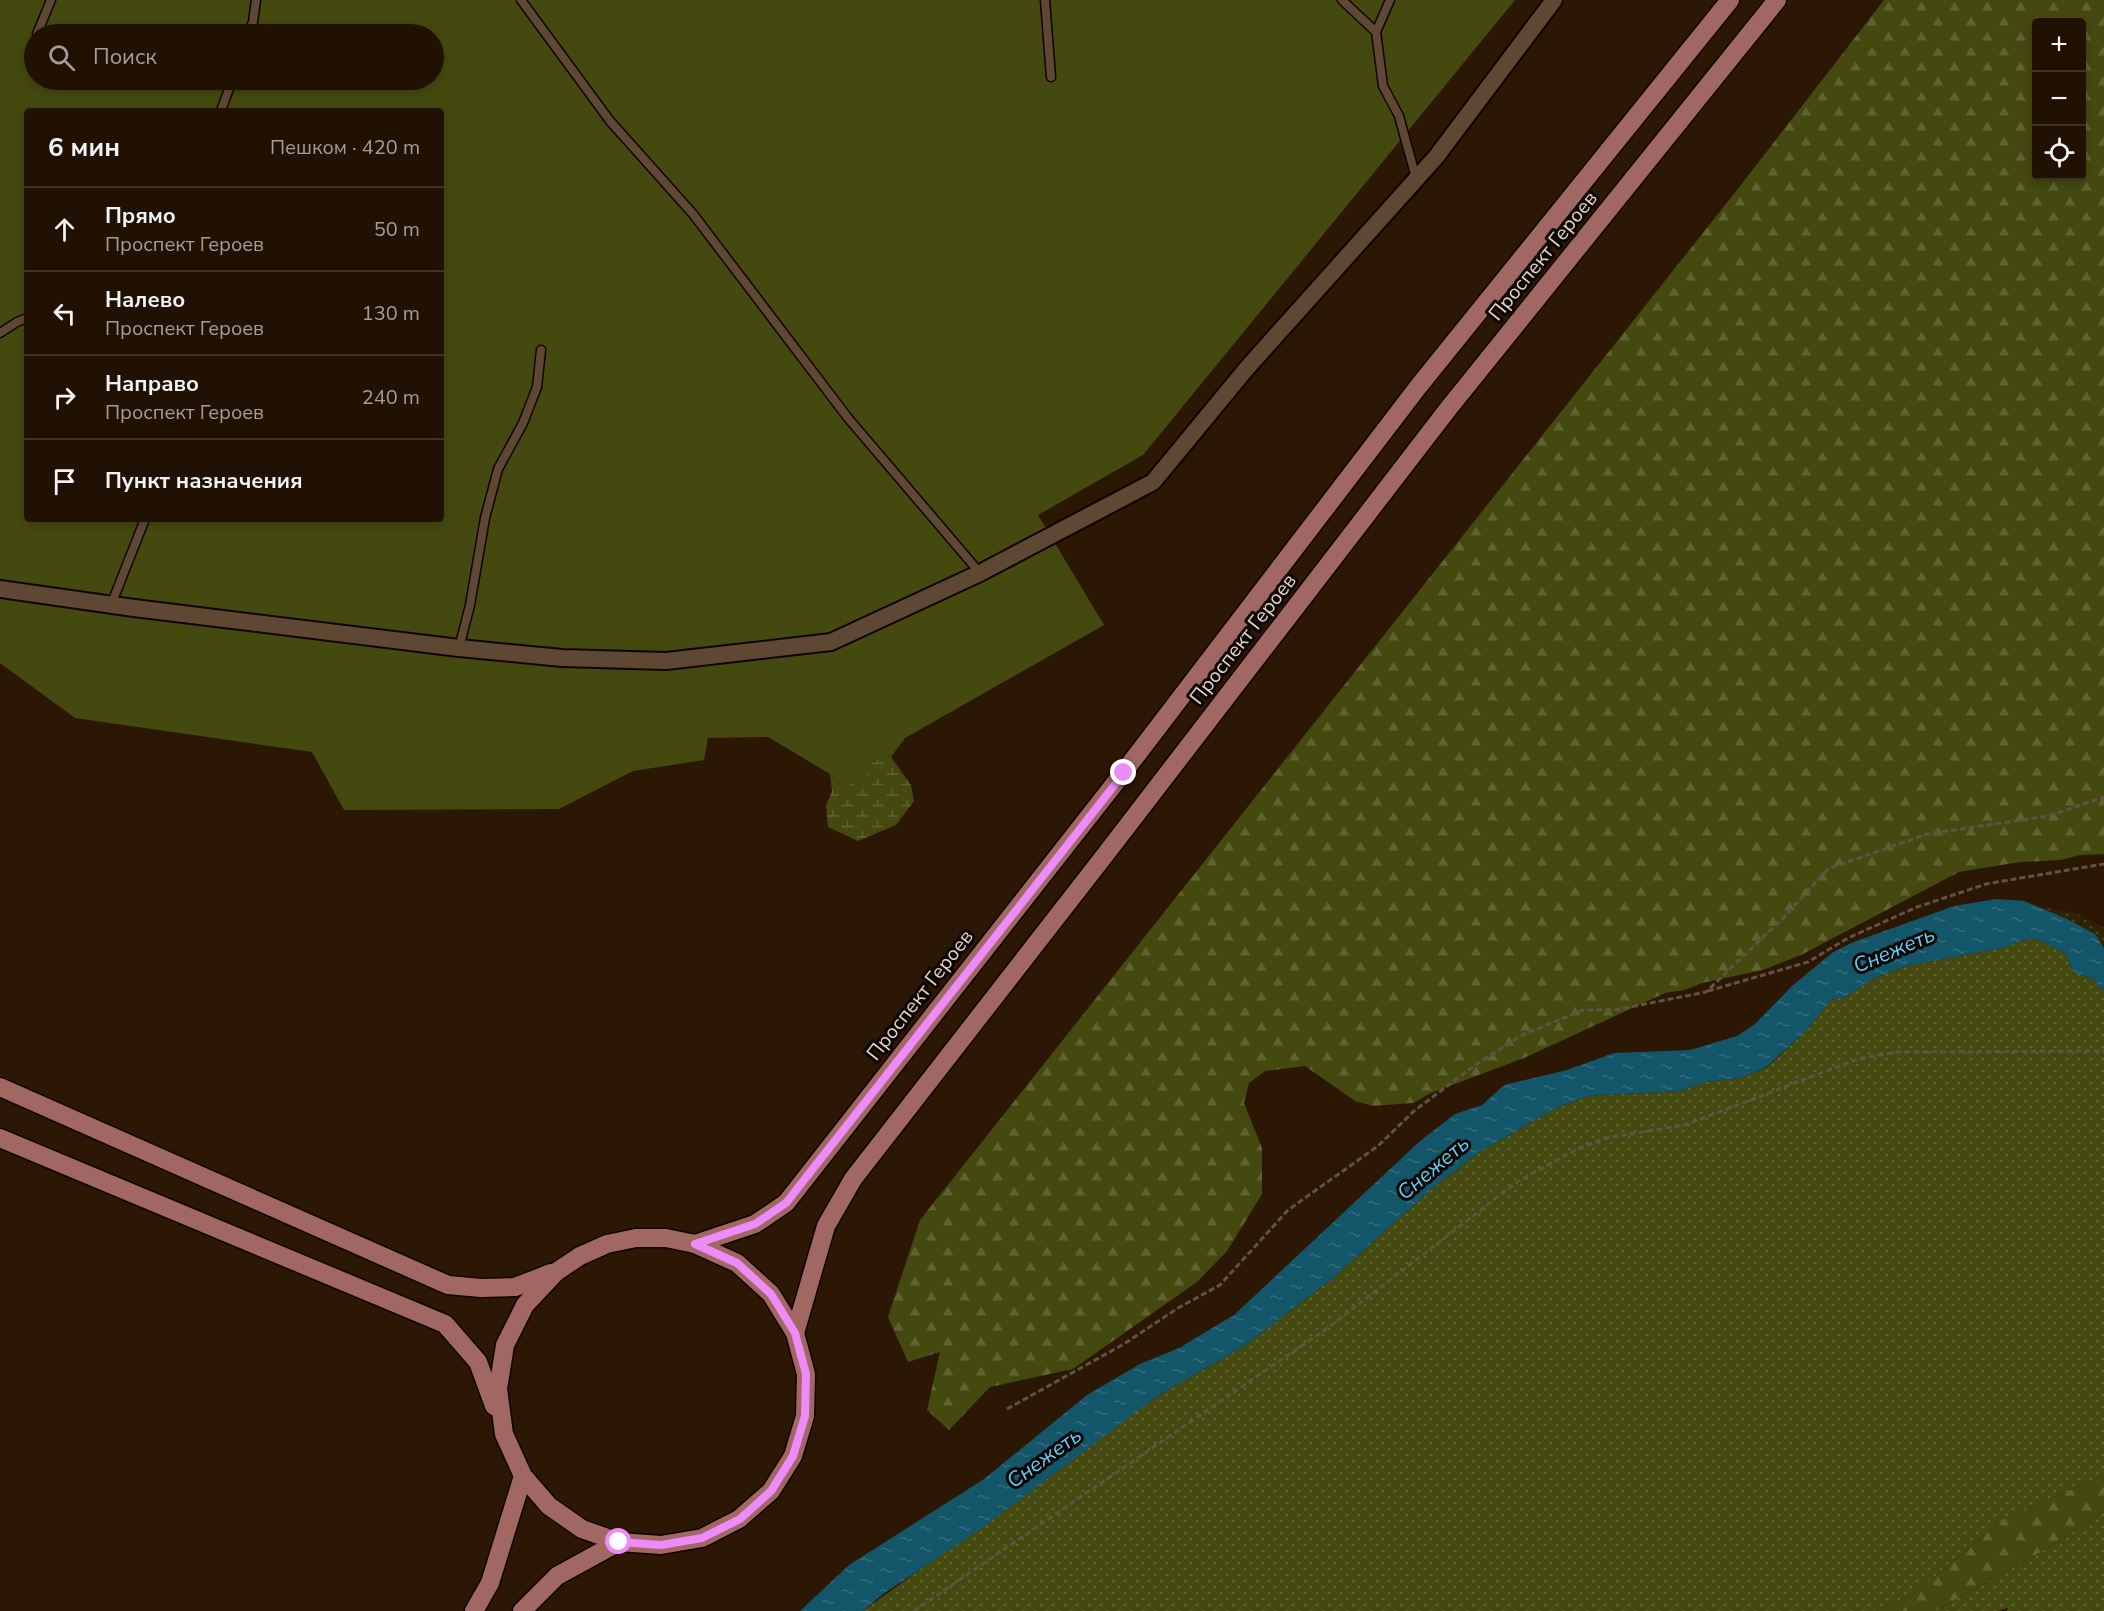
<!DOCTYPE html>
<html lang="ru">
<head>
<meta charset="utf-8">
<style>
	body { margin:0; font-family:"Nunito Sans",sans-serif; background:#281a0d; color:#f1f3f6 }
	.controls { position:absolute; right:18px; top:18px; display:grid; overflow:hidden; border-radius:6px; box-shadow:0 3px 9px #0003 }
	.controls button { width:54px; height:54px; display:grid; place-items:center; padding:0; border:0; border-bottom:2px solid #3d3125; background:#201103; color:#f1f3f6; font:30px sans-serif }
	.stop { position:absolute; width:18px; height:18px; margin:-14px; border:4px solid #ed8cf9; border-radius:50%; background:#fff }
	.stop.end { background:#ed8cf9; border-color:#fff; box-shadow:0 2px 6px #0008 }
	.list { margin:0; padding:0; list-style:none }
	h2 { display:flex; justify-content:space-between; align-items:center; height:78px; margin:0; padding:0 24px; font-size:26px }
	h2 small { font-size:20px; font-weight:400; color:#a29d9a }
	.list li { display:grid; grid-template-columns:39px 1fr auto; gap:18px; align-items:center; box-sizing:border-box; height:84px; padding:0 24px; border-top:2px solid #3d3125 }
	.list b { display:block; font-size:22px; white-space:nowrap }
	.list p { margin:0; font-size:20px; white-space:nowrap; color:#a29d9a }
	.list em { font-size:20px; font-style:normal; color:#a29d9a }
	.icon { flex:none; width:33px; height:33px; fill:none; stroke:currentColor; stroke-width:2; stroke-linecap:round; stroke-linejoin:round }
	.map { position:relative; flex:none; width:2104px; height:1611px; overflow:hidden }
	.search { position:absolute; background:#201103; box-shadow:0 3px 9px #0003; left:24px; top:24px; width:420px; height:66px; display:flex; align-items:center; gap:15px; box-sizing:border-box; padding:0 21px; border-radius:33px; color:#a29d9a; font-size:22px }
	.panel { position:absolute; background:#201103; box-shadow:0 3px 9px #0003; left:24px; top:108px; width:420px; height:414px; border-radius:6px }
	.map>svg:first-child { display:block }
	.grass { fill:url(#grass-dots) }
	.forest { fill:url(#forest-firs); fill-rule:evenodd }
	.wetland { fill:url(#wetland-marsh) }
	.sand { fill:url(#sand-dots) }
	.garden { fill:#444910; fill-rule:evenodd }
	.water { fill:url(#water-ripples) }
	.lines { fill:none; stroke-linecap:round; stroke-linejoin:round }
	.lane-casing { stroke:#120300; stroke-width:11 }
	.street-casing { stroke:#120300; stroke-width:20 }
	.primary-casing { stroke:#120300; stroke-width:21 }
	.path { stroke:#635141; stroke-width:3; stroke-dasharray:6 3; stroke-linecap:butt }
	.lane { stroke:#5e4834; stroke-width:8 }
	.street { stroke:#5e4834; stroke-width:16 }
	.primary { stroke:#a16863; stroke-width:18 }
	.route { stroke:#ed8cf9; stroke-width:8 }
	.labels { text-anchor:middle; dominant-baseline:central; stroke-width:6; stroke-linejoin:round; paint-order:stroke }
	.street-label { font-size:20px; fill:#e1d4c8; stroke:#0d0501 }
	.water-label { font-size:21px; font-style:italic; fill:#5bd1f8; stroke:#0d0501 }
</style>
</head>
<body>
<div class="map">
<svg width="2104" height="1611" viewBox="0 0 2104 1611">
	<defs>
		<pattern id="grass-dots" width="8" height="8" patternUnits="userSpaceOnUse" patternTransform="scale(1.5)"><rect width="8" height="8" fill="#444910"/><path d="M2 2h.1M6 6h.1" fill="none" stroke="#5f6231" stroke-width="1.8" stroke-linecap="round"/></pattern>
		<pattern id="forest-firs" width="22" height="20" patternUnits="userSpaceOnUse" patternTransform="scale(1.5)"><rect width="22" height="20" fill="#444910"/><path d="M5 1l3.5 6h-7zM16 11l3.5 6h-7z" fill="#5f6231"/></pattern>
		<pattern id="wetland-marsh" width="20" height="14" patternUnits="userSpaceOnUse" patternTransform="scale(1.5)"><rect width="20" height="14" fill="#444910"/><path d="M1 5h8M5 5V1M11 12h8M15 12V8" fill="none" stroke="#5f6231"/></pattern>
		<pattern id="sand-dots" width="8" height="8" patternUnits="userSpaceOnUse" patternTransform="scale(1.5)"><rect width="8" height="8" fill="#2b2302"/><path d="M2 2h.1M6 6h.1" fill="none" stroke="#494225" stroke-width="1.8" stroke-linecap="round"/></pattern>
		<pattern id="water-ripples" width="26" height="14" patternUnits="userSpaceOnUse" patternTransform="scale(1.5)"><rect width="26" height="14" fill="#135569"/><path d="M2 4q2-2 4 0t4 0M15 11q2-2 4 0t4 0" fill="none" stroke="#356d7d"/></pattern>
	</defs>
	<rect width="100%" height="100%" fill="#2b1704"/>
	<g class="grass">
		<polygon points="2026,939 2039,940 2066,954 2074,972 2093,979 2101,989 2104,990 2104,1475 2097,1479 2005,1518 1914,1594 1874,1611 863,1611 1159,1395 1244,1346 1333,1278 1435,1186 1481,1151 1556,1108 1589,1096 1680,1091 1706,1082 1740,1078 1766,1068 1807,1030 1831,1000 1845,997 1876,977 1907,966 2007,947"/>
		<polygon points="2104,1511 2104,1611 2007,1611 2008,1608 1998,1611 1935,1611 2053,1545"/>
	</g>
	<g class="forest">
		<path d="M 1884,0 L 2104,0 L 2104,854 L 2080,855 L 2060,860 L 2020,862 L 1959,872 L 1801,955 L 1763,970 L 1702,983 L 1685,990 L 1665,993 L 1524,1058 L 1431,1093 L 1413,1103 L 1373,1106 L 1355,1101 L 1305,1066 L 1265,1071 L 1249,1083 L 1244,1103 L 1262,1148 L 1262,1194 L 1227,1251 L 1197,1282 L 1073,1369 L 990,1387 L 949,1430 L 927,1410 L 940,1352 L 908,1362 L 888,1317 L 920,1220 L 1737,190 ZM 2036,22 L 2082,22 L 2082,176 L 2036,176 Z"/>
		<polygon points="2104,1475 2104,1511 2053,1545 1935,1611 1874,1611 1914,1594 2005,1518 2097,1479"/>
	</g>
	<polygon class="wetland" points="885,756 891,757 911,785 914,801 896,825 858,841 828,827 826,806 832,791 830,774 844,786 872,762"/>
	<path class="sand" d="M 2040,907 L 2073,912 L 2104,928 L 2104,948 C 2088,925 2065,918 2040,907 Z"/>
	<path class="garden" d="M 0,0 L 1515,0 L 1143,455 L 1038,515 L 1104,625 L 905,738 L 891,757 L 885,756 L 872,762 L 863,781 L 844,786 L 830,774 L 768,737 L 708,738 L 704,760 L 633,771 L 559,809 L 344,810 L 312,752 L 75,718 L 0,663 ZM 34,34 L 434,34 L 434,80 L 34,80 ZM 27,111 L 441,111 L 441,519 L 27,519 Z"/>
	<polygon class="water" points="1996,899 2024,901 2067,919 2095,934 2104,948 2104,990 2101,989 2093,979 2074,972 2066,954 2039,940 2026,939 2007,947 1907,966 1876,977 1845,997 1831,1000 1807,1030 1765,1068 1740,1078 1706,1082 1680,1091 1589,1096 1556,1108 1481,1151 1435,1186 1333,1278 1244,1346 1159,1395 982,1528 883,1594 863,1611 800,1611 849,1565 984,1479 1087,1395 1140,1364 1179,1348 1234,1315 1420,1141 1455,1114 1482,1105 1504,1085 1567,1070 1614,1053 1690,1050 1737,1036 1755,1024 1792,986 1832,953 1851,943 1954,906"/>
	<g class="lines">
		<g class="lane-casing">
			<g id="lane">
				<polyline points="521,0 610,121 693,214 848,418 980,573"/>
				<polyline points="1045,0 1051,77"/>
				<polyline points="1342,0 1376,32"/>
				<polyline points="1390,0 1376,32 1383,86 1399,116 1416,178"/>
				<polyline points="37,34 51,0"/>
				<polyline points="248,34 253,22 256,0"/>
				<polyline points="221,111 232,80"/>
				<polyline points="0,333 17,322 27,318"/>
				<polyline points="111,605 145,519"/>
				<polyline points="459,648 470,605 485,518 498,469 523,423 537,387 541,350"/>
			</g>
		</g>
		<g class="street-casing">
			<polyline id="street" points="0,589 134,608 459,648 562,658 666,661 831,642 980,573 1153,482 1247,368 1436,157 1554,0"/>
		</g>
		<g class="primary-casing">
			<g id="primary">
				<polyline points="0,1087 448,1285 481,1288 515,1287 551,1273"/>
				<polyline points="0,1138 445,1324 478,1362 494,1406"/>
				<polyline points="695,1244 755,1224 786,1203 1123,773 1418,387 1730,0"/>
				<polyline points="795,1333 826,1226 853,1179 1105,855 1448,409 1777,0"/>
				<polyline points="474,1611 490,1583 523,1476"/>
				<polyline points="522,1611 557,1576 619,1542 661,1545 702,1538 739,1519 771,1491 793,1456 805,1416 806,1374 795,1333 771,1294 737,1263 695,1244 666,1238 636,1238 607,1244 580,1256 556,1272 525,1305 505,1345 498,1389 504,1434 523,1476 549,1506 582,1529 619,1542"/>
			</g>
		</g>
		<g class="path">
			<polyline points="1708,991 1808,962 1848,938 1917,907 1986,884 2104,864"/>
			<polyline points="1007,1409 1124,1344 1178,1308 1220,1285 1288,1210 1378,1146 1414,1111 1474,1066 1522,1035 1583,1010 1615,1010 1706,992 1782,919 1828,869 1927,834 2049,816 2104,797"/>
			<polyline points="914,1611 1329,1327 1517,1182 1577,1149 1606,1138 1685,1125 1858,1059 1897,1052 2104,1051"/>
		</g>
		<use href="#lane" class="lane"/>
		<use href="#street" class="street"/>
		<use href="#primary" class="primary"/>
	</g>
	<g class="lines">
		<polyline class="route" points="619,1542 661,1545 702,1538 740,1519 771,1491 793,1456 805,1416 806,1374 795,1333 771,1294 737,1263 695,1244 755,1224 786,1203 1124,773"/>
	</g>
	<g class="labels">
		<g class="street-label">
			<text transform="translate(1543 256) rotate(-51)">Проспект Героев</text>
			<text transform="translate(1243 639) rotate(-52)">Проспект Героев</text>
			<text transform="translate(920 995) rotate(-52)">Проспект Героев</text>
		</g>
		<g class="water-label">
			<text transform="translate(1894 950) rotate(-23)">Снежеть</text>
			<text transform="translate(1433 1168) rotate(-40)">Снежеть</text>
			<text transform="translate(1044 1458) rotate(-36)">Снежеть</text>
		</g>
	</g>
</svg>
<div class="controls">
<button>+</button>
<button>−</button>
<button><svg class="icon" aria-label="locate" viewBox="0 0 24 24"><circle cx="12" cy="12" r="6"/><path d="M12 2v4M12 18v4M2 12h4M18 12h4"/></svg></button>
</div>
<div class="stop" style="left:619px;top:1542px"></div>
<div class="stop end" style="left:1124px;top:773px"></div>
<div class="search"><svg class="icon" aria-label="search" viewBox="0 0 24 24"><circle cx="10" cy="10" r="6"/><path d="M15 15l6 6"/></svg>Поиск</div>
<section class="panel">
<h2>6 мин<small>Пешком · 420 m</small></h2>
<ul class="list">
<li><svg class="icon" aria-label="ahead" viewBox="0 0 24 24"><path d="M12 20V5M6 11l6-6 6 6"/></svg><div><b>Прямо</b><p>Проспект Героев</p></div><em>50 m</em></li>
<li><svg class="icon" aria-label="left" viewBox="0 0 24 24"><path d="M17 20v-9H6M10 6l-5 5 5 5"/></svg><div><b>Налево</b><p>Проспект Героев</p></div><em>130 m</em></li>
<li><svg class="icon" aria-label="right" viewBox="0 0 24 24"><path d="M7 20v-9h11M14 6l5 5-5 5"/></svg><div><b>Направо</b><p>Проспект Героев</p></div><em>240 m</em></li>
<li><svg class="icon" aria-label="arrive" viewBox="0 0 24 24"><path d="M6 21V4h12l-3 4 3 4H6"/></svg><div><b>Пункт назначения</b></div></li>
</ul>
</section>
</div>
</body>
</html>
